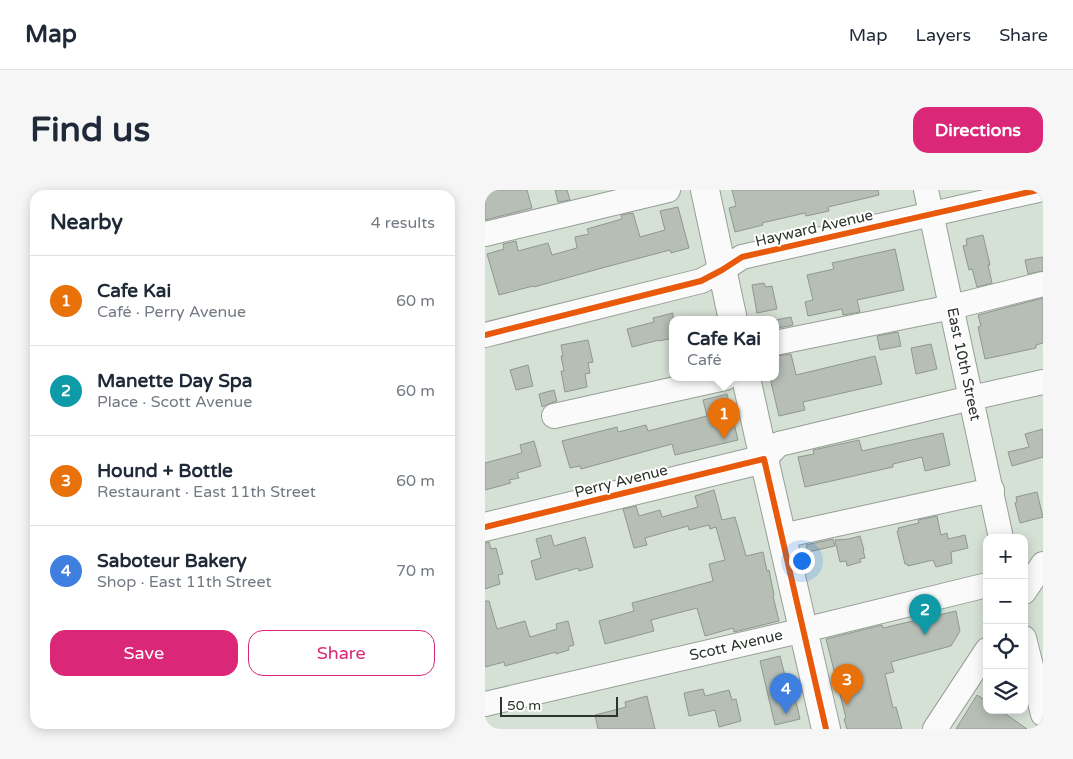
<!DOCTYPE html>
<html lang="en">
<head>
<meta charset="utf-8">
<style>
	body { margin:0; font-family:"Varela Round",sans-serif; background:#f6f6f7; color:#1f2937 }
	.controls { position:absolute; right:15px; bottom:15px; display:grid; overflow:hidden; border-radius:10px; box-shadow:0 2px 12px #0003 }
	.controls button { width:45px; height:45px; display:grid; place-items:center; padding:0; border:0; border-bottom:1px solid #e0e1e3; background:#fff; color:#1f2937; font:25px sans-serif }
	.scale { position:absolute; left:15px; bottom:12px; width:118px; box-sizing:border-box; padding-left:5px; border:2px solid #2c342c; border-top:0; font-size:14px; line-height:18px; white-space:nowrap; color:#2c342c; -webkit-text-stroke:4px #fff; paint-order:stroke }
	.you { position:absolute; left:316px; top:370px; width:18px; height:18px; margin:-12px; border:4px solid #fff; border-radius:50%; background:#1a73e8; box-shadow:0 0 0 8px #1a73e833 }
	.badge { display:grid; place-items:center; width:32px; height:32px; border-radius:50%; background:#db2777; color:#fff; font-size:16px; font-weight:700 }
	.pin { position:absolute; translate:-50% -41px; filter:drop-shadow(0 1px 2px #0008) }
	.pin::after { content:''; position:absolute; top:26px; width:18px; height:15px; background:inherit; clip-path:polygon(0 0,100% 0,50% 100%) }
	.popup { position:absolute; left:184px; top:126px; width:110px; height:65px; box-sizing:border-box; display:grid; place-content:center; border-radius:10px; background:#fff; filter:drop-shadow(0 1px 4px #0005); font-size:16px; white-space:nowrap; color:#747a83 }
	.popup b { font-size:19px; color:#1f2937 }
	.popup::after { content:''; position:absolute; left:50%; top:100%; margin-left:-10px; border:10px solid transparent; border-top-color:#fff }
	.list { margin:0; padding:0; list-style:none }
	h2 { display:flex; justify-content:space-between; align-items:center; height:65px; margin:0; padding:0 20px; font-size:21px }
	h2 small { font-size:16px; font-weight:400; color:#747a83 }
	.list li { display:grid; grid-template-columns:32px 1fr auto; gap:15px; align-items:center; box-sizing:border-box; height:90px; padding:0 20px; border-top:1px solid #e0e1e3 }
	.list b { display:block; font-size:19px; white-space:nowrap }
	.list p { margin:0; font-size:16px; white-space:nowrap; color:#747a83 }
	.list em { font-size:16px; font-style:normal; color:#747a83 }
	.actions { display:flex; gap:10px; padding:15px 20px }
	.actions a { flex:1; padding:11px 0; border:1px solid #db2777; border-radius:15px; text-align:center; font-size:18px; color:#db2777 }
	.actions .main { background:#db2777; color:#fff }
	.icon { flex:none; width:28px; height:28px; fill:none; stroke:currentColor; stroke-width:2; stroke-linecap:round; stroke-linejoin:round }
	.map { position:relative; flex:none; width:558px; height:539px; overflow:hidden; border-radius:15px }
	header { display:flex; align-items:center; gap:30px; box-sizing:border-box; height:70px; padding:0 25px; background:#fff; border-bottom:1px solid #e0e1e3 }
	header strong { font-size:24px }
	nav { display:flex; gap:28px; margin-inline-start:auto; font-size:18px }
	.intro { display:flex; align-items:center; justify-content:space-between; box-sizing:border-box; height:120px; padding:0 30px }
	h1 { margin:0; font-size:35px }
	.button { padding:12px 22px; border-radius:15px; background:#db2777; color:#fff; font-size:18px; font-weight:700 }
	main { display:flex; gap:30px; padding:0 30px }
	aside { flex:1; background:#fff; border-radius:15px; box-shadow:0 2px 12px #0003 }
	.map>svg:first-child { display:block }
	.building { fill:#b6beb6; stroke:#8f978f }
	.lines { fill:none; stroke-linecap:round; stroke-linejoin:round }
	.minor-casing { stroke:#979f97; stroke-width:26 }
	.major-casing { stroke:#979f97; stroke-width:30 }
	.minor { stroke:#f9faf9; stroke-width:24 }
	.major { stroke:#f9faf9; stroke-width:28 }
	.cycleway-casing { stroke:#fff; stroke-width:9 }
	.cycleway { stroke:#e8590c; stroke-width:6 }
	.labels { text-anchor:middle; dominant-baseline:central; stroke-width:4; stroke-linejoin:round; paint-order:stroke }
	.street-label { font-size:15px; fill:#2c342c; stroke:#fff }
</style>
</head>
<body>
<header>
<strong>Map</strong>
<nav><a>Map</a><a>Layers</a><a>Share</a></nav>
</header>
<div class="intro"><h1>Find us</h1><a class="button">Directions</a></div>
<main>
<aside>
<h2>Nearby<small>4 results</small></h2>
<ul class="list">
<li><span class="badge" style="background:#e8710a">1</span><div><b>Cafe Kai</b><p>Café · Perry Avenue</p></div><em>60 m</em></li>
<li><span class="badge" style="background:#0f9aa8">2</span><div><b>Manette Day Spa</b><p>Place · Scott Avenue</p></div><em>60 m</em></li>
<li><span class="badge" style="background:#e8710a">3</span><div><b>Hound + Bottle</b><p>Restaurant · East 11th Street</p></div><em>60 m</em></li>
<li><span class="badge" style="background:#3f7fe0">4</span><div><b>Saboteur Bakery</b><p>Shop · East 11th Street</p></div><em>70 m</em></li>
</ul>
<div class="actions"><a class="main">Save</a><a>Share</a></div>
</aside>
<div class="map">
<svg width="558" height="539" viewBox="0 0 558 539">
	<rect width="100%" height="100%" fill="#d6e1d6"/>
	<g class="building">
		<polygon points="0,0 42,0 47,18 0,30"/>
		<polygon points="70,0 82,0 85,10 73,12"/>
		<polygon points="247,0 393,0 394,5 343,17 344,21 321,26 320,23 277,33 278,35 250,42 244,18 251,16"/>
		<polygon points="193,17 204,58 186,63 185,60 117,78 49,97 48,96 14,105 2,64 19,59 18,54 31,51 33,61 63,53 67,65 92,58 90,47 104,44 102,39 137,29 136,25 148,23 155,47 180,40 175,21"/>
		<polygon points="498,45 505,75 503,75 507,93 492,97 487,79 484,80 478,56 482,55 481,49"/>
		<polygon points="410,59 419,100 372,110 375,122 358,125 357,119 323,126 320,112 328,110 322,85 349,79 347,73"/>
		<polygon points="558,67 558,81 543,84 540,70"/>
		<polygon points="279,93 281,97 287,96 292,119 272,123 267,95"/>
		<polygon points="558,108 558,153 551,155 551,158 500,169 493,137 496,136 493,125"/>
		<polygon points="188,123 188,148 174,151 174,150 147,157 142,139 169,132 168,128"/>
		<polygon points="306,127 308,135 293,138 291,130"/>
		<polygon points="413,142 416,156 395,160 392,146"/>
		<polygon points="103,150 108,172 103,173 105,183 100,184 102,197 80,202 76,181 79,181 76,166 78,166 76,155"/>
		<polygon points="446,154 452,179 431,184 426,158"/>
		<polygon points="306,164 311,185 390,166 397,194 318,212 320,220 294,226 285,188 290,188 290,166"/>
		<polygon points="43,175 48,196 31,200 25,180"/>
		<polygon points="69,200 72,211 66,213 57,217 54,204"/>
		<polygon points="242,204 253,250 190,265 187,254 96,279 95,276 85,278 77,251 132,237 133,242 161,235 163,241 222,226 218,210"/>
		<polygon points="558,239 558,267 527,276 523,262 544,257 540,244"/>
		<polygon points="458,243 465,275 440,281 437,267 408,274 408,277 320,297 313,267 329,264 328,260 374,250 377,261"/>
		<polygon points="49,251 56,276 32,283 34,288 24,290 26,293 0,300 0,273 37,263 35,255"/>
		<polygon points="229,300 237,330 250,327 261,366 278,362 282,381 284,380 289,405 288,406 294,431 249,442 248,438 220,446 212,418 166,430 169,441 120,454 114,431 149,421 147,413 228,391 224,374 240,370 231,337 225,339 224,335 204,340 203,336 160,348 162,355 149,358 138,319 151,316 154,326 175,320 177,327 213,317 210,306"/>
		<polygon points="552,302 558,327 535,333 530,313 532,312 531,307"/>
		<polygon points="452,326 456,345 462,343 463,349 480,345 483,358 466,362 467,373 451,377 448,370 423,376 422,374 420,374 412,341 414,341 413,338 434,333 433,330"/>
		<polygon points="66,345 69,356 100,347 108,377 94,381 93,378 51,390 46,371 56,368 51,349"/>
		<polygon points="375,346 379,360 378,360 380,368 375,369 376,372 362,376 361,371 355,372 350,350 364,349"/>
		<polygon points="348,349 350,356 323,362 321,355"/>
		<polygon points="4,352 6,359 11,358 18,384 13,385 15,394 0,399 0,353"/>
		<polygon points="0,411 4,411 12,439 40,431 45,447 72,439 71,434 83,431 89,455 83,457 84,460 71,464 71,462 20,476 19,472 0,477"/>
		<polygon points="471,421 475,441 466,456 406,472 409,482 400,484 408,518 411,517 417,539 362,539 359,529 361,528 341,449 397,435 398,438"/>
		<polygon points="295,466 306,509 310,508 315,529 290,535 275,471"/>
		<polygon points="218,499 220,506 244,500 247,510 251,509 256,531 234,537 230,520 204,526 199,503"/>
		<polygon points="492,505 502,511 502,520 515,520 542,539 471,539"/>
		<polygon points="162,506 170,539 113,539 110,525 141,517 140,512"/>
	</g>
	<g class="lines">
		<g class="minor-casing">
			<g id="minor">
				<polyline points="441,0 516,348"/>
				<polyline points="0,44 183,0"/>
				<polyline points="0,145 216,91 237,80 257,67 553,0"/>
				<polyline points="290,153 467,117 558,94"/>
				<polyline points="69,226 240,188"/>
				<polyline points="279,269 294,254 486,208 558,192"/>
				<polyline points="297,346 507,300"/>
				<polyline points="539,402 558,374"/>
				<polyline points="539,448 558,524"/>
				<polyline points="0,514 319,440 502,395"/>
				<polyline points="450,539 502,460"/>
			</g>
		</g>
		<g class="major-casing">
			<g id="major">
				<polyline points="220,0 248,130"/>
				<polyline points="261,188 279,269 341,539"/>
				<polyline points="0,337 279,269"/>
			</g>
		</g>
		<use href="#minor" class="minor"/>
		<use href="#major" class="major"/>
		<g class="cycleway-casing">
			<g id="cycleway">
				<polyline points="0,145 216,91 237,80 257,67 553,0"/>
				<polyline points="0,337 279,269 341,539"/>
			</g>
		</g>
		<use href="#cycleway" class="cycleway"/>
	</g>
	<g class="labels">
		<g class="street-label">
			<text transform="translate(329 38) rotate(-13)">Hayward Avenue</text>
			<text transform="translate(479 174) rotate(78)">East 10th Street</text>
			<text transform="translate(136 291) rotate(-14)">Perry Avenue</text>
			<text transform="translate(251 455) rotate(-13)">Scott Avenue</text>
		</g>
	</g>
</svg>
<div class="controls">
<button>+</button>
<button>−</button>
<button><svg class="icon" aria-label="locate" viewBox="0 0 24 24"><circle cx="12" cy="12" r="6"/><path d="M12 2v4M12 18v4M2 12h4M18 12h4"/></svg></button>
<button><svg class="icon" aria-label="layers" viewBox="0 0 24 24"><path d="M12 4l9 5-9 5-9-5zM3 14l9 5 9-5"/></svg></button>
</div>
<div class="scale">50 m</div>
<div class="you"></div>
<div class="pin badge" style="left:239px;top:249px;background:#e8710a">1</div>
<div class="popup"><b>Cafe Kai</b>Café</div>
<div class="pin badge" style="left:440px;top:445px;background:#0f9aa8">2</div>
<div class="pin badge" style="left:362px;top:515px;background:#e8710a">3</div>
<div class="pin badge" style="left:301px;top:524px;background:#3f7fe0">4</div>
</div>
</main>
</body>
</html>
